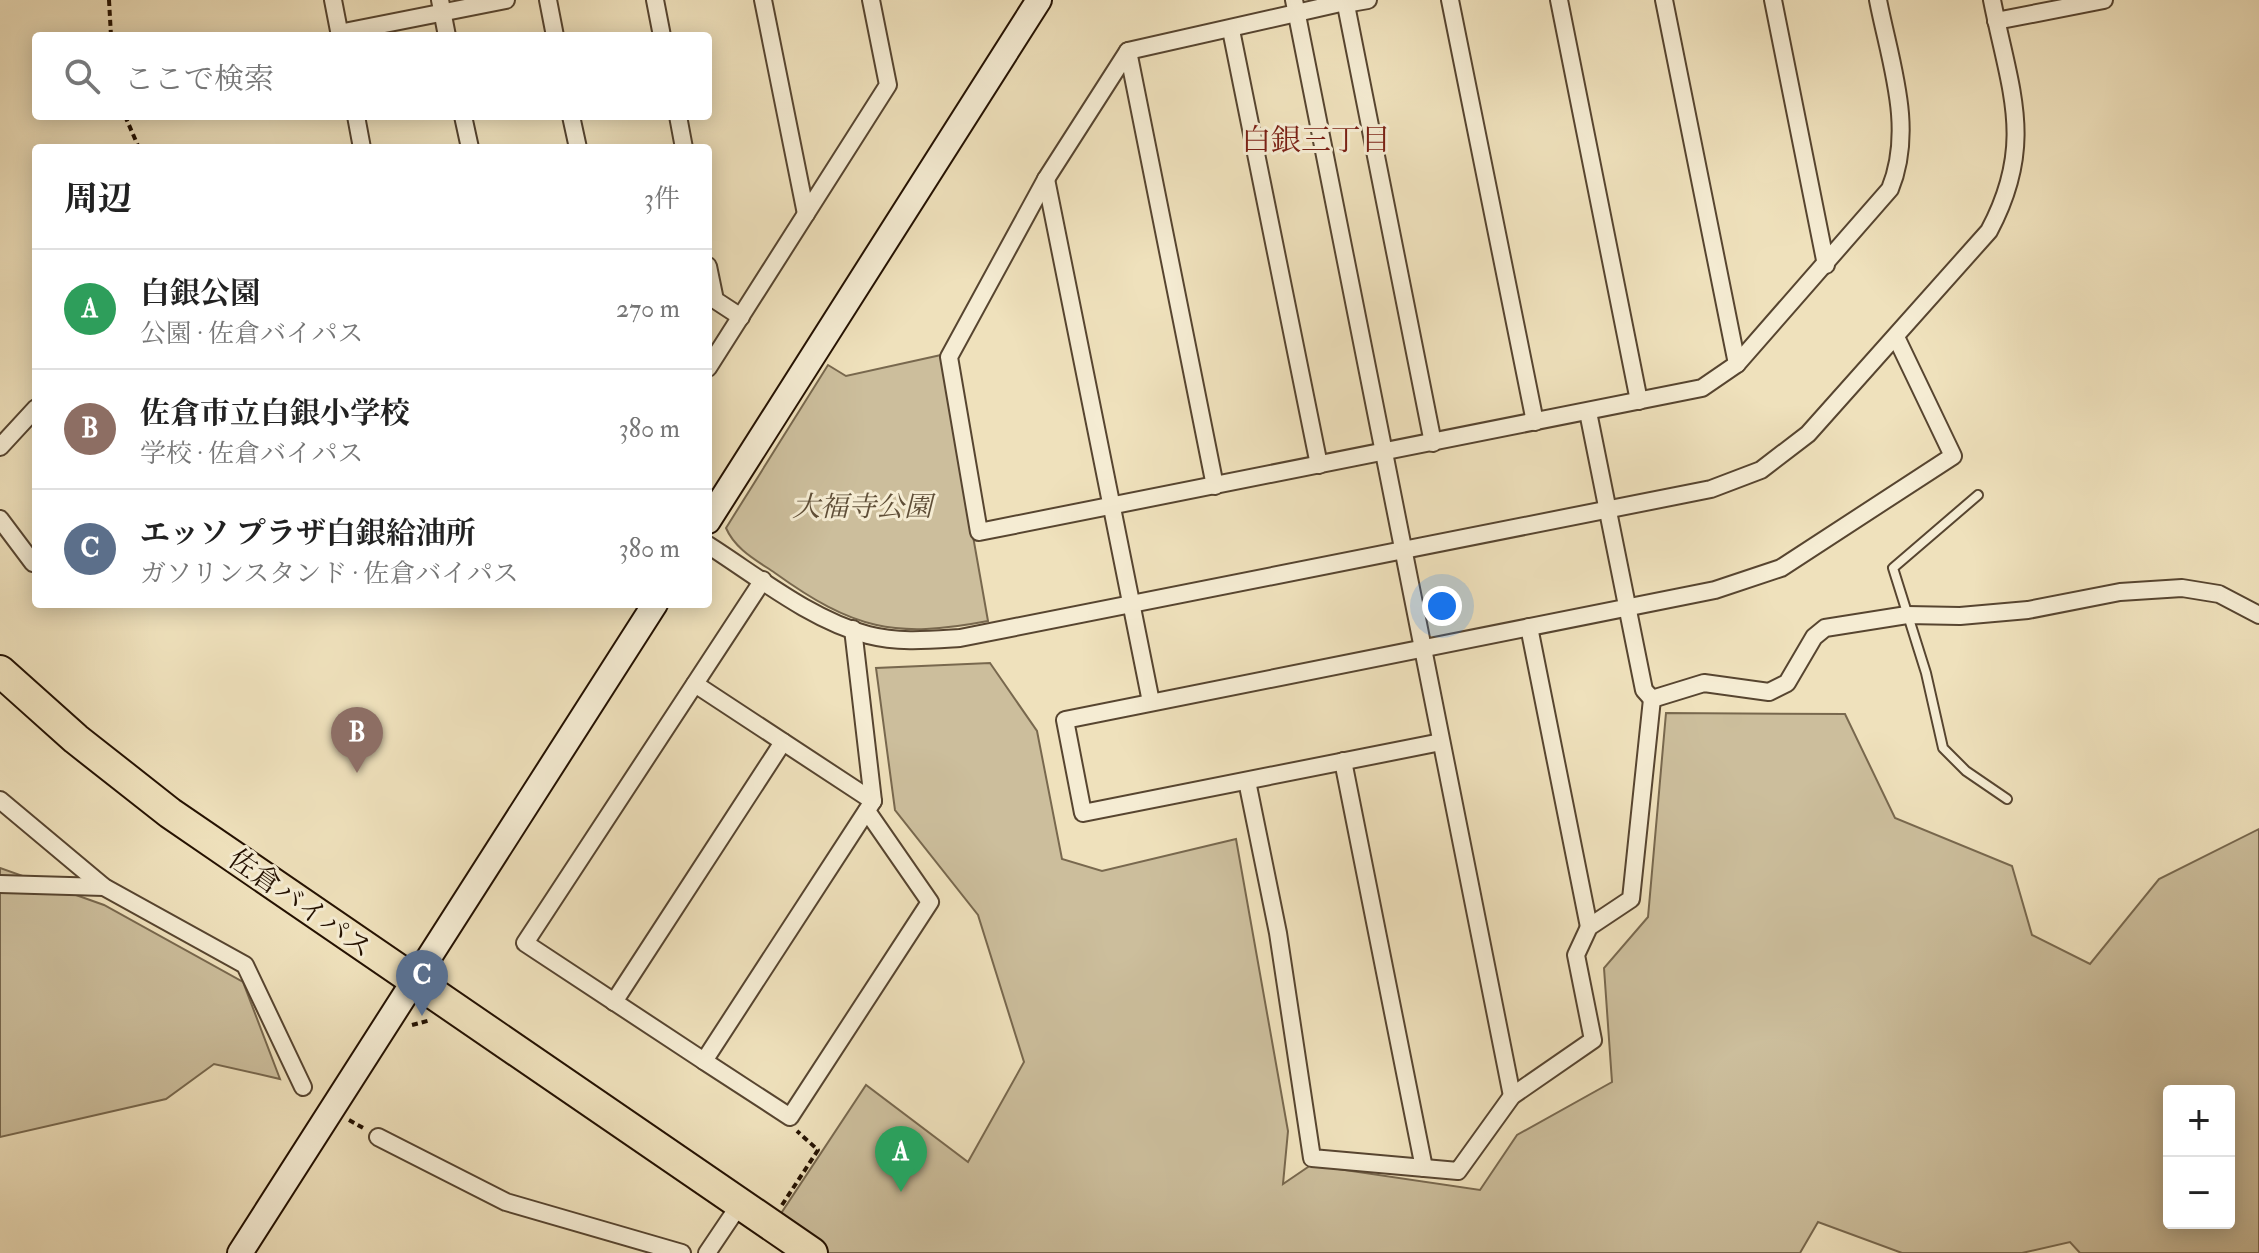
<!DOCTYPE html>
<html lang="ja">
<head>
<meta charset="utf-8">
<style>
	body { margin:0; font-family:"IM FELL Double Pica","Noto Serif JP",serif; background:#f2f2f2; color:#222 }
	.controls { position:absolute; right:24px; bottom:24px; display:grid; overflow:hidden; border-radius:8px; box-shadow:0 4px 20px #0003 }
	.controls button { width:72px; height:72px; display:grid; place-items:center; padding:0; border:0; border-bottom:2px solid #e0e0e0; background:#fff; color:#222; font:40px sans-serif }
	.you { position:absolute; left:1442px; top:606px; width:28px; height:28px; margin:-20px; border:6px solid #fff; border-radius:50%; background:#1a73e8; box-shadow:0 0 0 12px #1a73e833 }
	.badge { display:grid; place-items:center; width:52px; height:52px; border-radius:50%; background:#8f2418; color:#fff; font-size:26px; font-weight:700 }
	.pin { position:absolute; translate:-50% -66px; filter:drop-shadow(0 2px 4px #0008) }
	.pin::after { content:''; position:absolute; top:42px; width:28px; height:24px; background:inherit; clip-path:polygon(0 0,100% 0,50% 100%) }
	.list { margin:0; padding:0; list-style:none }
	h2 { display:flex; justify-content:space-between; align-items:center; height:104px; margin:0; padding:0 32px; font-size:34px }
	h2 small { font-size:26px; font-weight:400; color:#767676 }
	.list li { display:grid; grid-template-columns:52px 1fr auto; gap:24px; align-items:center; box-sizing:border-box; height:120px; padding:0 32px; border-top:2px solid #e0e0e0 }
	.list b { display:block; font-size:30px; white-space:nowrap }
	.list p { margin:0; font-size:26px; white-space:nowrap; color:#767676 }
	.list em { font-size:26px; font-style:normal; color:#767676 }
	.icon { flex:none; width:44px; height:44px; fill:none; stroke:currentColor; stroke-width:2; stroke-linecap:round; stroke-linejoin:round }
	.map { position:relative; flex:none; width:2259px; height:1253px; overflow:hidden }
	.search { position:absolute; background:#fff; box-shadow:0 4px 20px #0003; left:32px; top:32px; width:680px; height:88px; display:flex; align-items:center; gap:20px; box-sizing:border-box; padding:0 28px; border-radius:8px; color:#767676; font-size:30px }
	.panel { position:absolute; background:#fff; box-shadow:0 4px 20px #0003; left:32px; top:144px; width:680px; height:464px; border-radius:8px }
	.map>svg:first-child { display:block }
	.green { fill:#ccbe9c; stroke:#78684e; stroke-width:2; fill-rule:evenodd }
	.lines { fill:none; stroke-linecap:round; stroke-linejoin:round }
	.lane-casing { stroke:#574530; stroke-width:12 }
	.street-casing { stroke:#574530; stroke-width:20 }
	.secondary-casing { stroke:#241101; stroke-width:28 }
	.highway-casing { stroke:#241101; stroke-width:34 }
	.path { stroke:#241101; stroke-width:4; stroke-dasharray:6 4; stroke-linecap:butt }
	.lane { stroke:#f5ecd3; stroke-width:8 }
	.street { stroke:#f5ecd3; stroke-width:16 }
	.secondary { stroke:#f5ecd3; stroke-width:24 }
	.highway { stroke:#efe1bc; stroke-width:30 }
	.labels { text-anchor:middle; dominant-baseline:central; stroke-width:6; stroke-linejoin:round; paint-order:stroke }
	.park-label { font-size:28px; font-style:italic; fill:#5f4e37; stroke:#f5ecd3 }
	.street-label { font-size:28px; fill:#241101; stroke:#f5ecd3 }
	.neighbourhood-label { font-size:30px; fill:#7a1f14; stroke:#f5ecd3 }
</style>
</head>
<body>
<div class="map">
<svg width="2259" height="1253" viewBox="0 0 2259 1253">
	<rect width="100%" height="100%" fill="#efe1bc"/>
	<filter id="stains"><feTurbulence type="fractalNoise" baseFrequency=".0025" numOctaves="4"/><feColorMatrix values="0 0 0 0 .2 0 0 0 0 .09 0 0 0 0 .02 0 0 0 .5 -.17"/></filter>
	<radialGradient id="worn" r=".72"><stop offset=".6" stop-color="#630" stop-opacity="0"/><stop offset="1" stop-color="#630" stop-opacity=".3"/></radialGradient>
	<g class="green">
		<path d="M 941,355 L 988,621 C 894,639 853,629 775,573 C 756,560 735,549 726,528 L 828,365 L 846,376 Z"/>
		<path d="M 990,663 L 1037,731 L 1062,859 L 1102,871 L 1236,839 L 1288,1131 L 1283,1184 L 1311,1165 L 1480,1190 L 1517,1135 L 1612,1082 L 1604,968 L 1648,917 L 1666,713 L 1845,714 L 1895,818 L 2012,866 L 2032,935 L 2090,964 L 2159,879 L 2259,829 L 2259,1253 L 2080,1253 L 2070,1242 L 2022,1253 L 1902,1253 L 1818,1222 L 1800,1253 L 824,1253 L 776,1221 L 866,1085 L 968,1162 L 1024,1062 L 978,915 L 895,810 L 876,668 ZM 2169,1091 L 2229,1091 L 2229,1223 L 2169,1223 Z"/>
		<polygon points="0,868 104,905 243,982 280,1079 214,1064 166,1099 0,1137"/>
	</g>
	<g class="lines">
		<g class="lane-casing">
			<polyline id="lane" points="1978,495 1893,568 1926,673 1943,748 1966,771 2007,799"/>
		</g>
		<g class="street-casing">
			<g id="street">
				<polyline points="333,0 340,36"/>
				<polyline points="440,0 447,36"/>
				<polyline points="548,0 555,36"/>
				<polyline points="655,0 662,36"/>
				<polyline points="763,0 806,214"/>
				<polyline points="1294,0 1512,1096"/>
				<polyline points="1345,0 1433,443"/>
				<polyline points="1450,0 1535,422"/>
				<polyline points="1559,0 1639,401"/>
				<polyline points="1664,0 1737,364"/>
				<polyline points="1773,0 1826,265"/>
				<path d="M 1345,2 L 1128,51 L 1046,179 L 949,357 L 979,532 L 1702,388 L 1737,364 L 1890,189 C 1915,128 1890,62 1878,0"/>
				<polyline points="1345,4 1368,0"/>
				<polyline points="1996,21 2104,0"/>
				<polyline points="1231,30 1319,465"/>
				<polyline points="339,33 506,0"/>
				<polyline points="1128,51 1215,486"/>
				<polyline points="356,116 362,148"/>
				<polyline points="463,116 470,148"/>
				<polyline points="571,116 578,148"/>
				<polyline points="678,116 684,148"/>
				<polyline points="1046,179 1151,702"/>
				<polyline points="708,266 715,300 741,317"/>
				<polyline points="708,368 888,85 871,0"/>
				<polyline points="1588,412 1644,690 1652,699 1704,683 1769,692 1787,683 1814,637 1825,628 1907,615 1960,616 2028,610 2120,592 2182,588 2219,594 2259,615"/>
				<polyline points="0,447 36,408"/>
				<polyline points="0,519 33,563 36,559"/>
				<path d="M 708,545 C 758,577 811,620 868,635 C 899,643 929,640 960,638 L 1711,489 L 1761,470 L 1808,434 L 1989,231 C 2036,143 2010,91 1992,0"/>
				<polyline points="763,580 525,943 704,1061 873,801 853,629"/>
				<polyline points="1529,627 1589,927"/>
				<polyline points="695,684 873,801"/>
				<polyline points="1441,742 1083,813 1065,720 1715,590 1781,568 1953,456 1896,337"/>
				<polyline points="1343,761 1424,1168"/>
				<polyline points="1247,781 1278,933 1312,1158 1458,1171 1512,1096 1593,1040 1576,955 1589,927 1631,899 1652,699"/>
				<polyline points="0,800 104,887 245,965 303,1087"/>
				<polyline points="0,884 104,887"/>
				<polyline points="614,1002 783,742"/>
				<polyline points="704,1061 790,1117 930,902 867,811"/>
				<polyline points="378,1137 506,1202 682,1253"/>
				<polyline points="707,1253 740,1204"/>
			</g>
		</g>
		<g class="secondary-casing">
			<g id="secondary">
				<polyline points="708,521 1039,0"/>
				<polyline points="240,1253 655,604"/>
			</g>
		</g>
		<g class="highway-casing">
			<polyline id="highway" points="0,671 76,739 170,813 812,1253"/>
		</g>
		<g class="path">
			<polyline points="109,0 111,36"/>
			<polyline points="125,116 139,148"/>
			<polyline points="412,1025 431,1020"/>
			<polyline points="349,1120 365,1129"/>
			<polyline points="782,1205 818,1150 797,1131"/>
		</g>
		<use href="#lane" class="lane"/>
		<use href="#street" class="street"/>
		<use href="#secondary" class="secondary"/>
		<use href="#highway" class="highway"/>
	</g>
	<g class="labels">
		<g class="park-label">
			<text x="862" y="507">大福寺公園</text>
		</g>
		<g class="street-label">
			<text transform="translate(300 904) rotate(35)">佐倉バイパス</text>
		</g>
		<g class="neighbourhood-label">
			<text x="1316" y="140">白銀三丁目</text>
		</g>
	</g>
	<rect width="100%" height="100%" filter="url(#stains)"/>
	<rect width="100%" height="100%" fill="url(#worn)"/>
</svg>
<div class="controls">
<button>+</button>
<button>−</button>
</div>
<div class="you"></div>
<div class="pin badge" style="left:901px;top:1192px;background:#2e9e5b">A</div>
<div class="pin badge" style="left:357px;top:773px;background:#8d6e63">B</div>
<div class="pin badge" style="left:422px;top:1016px;background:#5c6f8a">C</div>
<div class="search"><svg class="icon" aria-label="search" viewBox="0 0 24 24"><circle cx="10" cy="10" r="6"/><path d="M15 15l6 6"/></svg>ここで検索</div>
<section class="panel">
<h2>周辺<small>3件</small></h2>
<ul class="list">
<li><span class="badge" style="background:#2e9e5b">A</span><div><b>白銀公園</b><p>公園 · 佐倉バイパス</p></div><em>270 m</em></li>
<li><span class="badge" style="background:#8d6e63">B</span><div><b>佐倉市立白銀小学校</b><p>学校 · 佐倉バイパス</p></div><em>380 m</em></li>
<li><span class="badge" style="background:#5c6f8a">C</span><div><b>エッソ プラザ白銀給油所</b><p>ガソリンスタンド · 佐倉バイパス</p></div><em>380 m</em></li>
</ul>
</section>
</div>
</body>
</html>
